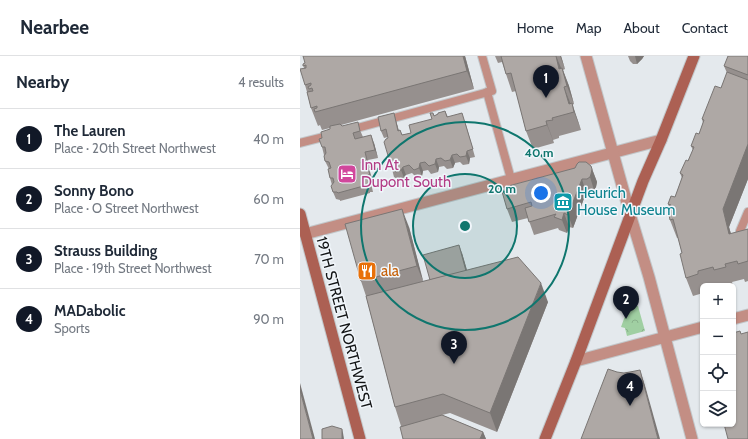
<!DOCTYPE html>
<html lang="en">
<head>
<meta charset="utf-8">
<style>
	body { margin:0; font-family:Cabin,sans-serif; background:#f6f6f7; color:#1f2937 }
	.controls { position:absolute; right:12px; bottom:12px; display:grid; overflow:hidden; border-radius:6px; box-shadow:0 1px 3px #0004 }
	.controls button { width:36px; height:36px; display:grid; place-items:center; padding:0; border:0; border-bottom:1px solid #e0e1e3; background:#fff; color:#1f2937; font:20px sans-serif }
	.you { position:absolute; left:241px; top:137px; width:14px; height:14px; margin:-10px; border:3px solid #fff; border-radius:50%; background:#1a73e8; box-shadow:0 0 0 6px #1a73e833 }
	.badge { display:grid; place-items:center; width:26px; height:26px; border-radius:50%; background:#111827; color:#fff; font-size:13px; font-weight:700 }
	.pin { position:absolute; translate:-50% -33px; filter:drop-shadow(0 1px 2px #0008) }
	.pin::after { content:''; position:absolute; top:21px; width:14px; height:12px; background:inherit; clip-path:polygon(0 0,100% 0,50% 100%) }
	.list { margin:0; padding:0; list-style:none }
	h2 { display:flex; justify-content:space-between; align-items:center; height:52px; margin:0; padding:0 16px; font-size:17px }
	h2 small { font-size:13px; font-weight:400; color:#747a83 }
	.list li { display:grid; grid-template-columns:26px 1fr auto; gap:12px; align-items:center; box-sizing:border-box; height:60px; padding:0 16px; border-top:1px solid #e0e1e3 }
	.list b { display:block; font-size:15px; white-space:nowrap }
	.list p { margin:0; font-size:13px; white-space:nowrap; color:#747a83 }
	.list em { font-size:13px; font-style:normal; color:#747a83 }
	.icon { flex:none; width:22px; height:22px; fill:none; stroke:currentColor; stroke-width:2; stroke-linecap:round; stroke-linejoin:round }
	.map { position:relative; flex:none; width:448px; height:383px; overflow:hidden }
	header { display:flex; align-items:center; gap:24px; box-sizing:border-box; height:56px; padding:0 20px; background:#fff; border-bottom:1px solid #e0e1e3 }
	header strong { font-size:19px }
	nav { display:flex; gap:22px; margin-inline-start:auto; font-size:14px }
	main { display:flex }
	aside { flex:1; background:#fff }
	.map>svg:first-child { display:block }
	.park { fill:url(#park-crowns) }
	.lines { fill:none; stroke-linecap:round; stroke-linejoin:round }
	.service-casing { stroke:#c2c7ca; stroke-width:10 }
	.minor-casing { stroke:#c2c7ca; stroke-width:13 }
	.tertiary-casing { stroke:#c2c7ca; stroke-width:13 }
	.secondary-casing { stroke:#c2c7ca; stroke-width:13 }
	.service { stroke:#c38e84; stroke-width:8 }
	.minor { stroke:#c38e84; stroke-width:11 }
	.tertiary { stroke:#c38e84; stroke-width:11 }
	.secondary { stroke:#ac6053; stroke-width:11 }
	.wall { fill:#96908e }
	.shaded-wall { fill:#7a7674 }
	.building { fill:#aea8a5; stroke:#7a7674 }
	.ring { fill:none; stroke:#0f766e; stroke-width:2 }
	.labels { text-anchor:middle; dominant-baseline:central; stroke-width:3; stroke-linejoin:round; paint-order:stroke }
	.hotel-label { font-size:15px; fill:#b23c85; stroke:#f1f6fb; text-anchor:start }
	.culture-label { font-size:15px; fill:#0d838f; stroke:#f1f6fb; text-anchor:start }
	.food-label { font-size:15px; fill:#c56008; stroke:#f1f6fb; text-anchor:start }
	.street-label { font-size:15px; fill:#111314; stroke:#f1f6fb }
	.centre { fill:#0f766e; stroke:#f1f6fb; stroke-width:2 }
	.ring-label { font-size:12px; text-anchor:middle; font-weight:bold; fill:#0f766e; stroke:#f1f6fb; stroke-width:3; stroke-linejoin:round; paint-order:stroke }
</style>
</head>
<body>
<header>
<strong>Nearbee</strong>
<nav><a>Home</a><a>Map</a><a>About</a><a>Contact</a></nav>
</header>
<main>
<aside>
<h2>Nearby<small>4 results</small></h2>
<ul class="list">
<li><span class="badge">1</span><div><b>The Lauren</b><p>Place · 20th Street Northwest</p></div><em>40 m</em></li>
<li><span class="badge">2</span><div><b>Sonny Bono</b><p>Place · O Street Northwest</p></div><em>60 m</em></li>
<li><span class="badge">3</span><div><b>Strauss Building</b><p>Place · 19th Street Northwest</p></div><em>70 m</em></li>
<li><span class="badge">4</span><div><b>MADabolic</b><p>Sports</p></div><em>90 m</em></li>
</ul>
</aside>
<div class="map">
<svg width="448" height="383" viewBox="0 0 448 383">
	<defs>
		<pattern id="park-crowns" width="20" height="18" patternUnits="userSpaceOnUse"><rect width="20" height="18" fill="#a0cfa2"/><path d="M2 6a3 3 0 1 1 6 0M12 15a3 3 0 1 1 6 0" fill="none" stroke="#89b18b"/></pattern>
	</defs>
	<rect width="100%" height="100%" fill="#e4e9ed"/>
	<polygon class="park" points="329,249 338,250 345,275 327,280 325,272 321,271"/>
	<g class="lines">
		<g class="service-casing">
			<g id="service">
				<polyline points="187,36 211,123"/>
				<polyline points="50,74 192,35 182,0"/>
				<polyline points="0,87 31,79"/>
				<polyline points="443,185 440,175 448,156"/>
			</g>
		</g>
		<g class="minor-casing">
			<g id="minor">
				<polyline points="5,178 361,84"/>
				<polyline points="433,263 448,259"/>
				<polyline points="276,305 403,271"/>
			</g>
		</g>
		<g class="tertiary-casing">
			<polyline id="tertiary" points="286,0 330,158 349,221 392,383"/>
		</g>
		<g class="secondary-casing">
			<g id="secondary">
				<polyline points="0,158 60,383"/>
				<polyline points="245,383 276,305 343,125 361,84 394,0"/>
			</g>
		</g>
		<use href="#service" class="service"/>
		<use href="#minor" class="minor"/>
		<use href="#tertiary" class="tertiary"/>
		<use href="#secondary" class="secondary"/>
	</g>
	<g class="wall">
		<polygon points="165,0 174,33 41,69 42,70 60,74 63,81 74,87 78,102 68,104 70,112 69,112 73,126 71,127 73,136 70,136 70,137 40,145 40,144 36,143 33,136 32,129 30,122 29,113 25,105 24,99 22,91 22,82 30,73 30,72 22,74 20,69 18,70 11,52 7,36 5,29 4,12 3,8 5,7"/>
		<polygon points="195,0 261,0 265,13 263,14 269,30 274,48 272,49 278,65 281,74 259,80 259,82 253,84 254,87 233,93 226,75 216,35 212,36 202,6 198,7"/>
		<polygon points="328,0 344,0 342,3 337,8 333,8 330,5"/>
		<polygon points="448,0 448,123 429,171 431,178 448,174 448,225 445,226 444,223 432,226 433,229 430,230 420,230 420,229 418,230 403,230 403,237 393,240 386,222 382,197 378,182 377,182 370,164 370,153 368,148 375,141 382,122 380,117 388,105 393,94 391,90 399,78 403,67 402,63 421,32 427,17 424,10"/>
		<polygon points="145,55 148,61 165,65 175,101 170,102 169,108 163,109 160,106 155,107 153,112 147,113 144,110 139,111 138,116 131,118 128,114 123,115 122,120 117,122 112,117 106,119 104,122 99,124 94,121 92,113 88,81 84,82 81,75 94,57 99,75 100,74 102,79 111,77 132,63 134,60 138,58"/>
		<polygon points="291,110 297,126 296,131 294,134 291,136 286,137 273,172 269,171 267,177 259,174 258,172 234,179 228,162 212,166 207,153 275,112"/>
		<polygon points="109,171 123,226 130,224 162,197 167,214 248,246 197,376 150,357 142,359 183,376 186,383 103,383 101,370 95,351 66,240 61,225"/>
	</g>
	<g class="shaded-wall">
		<polygon points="163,0 165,0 174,33 167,15"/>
		<polygon points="256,0 262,14 266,31 259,13"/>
		<polygon points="260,0 261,0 265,13"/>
		<polygon points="335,0 344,0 342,3 337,8"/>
		<polygon points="262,12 269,30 274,48 267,30"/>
		<polygon points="264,31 271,49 269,48"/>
		<polygon points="272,47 281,74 274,56"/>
		<polygon points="94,57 96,65 101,83 98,75"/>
		<polygon points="246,65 253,84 254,87 247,69"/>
		<polygon points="71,79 74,87 78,102 75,94"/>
		<polygon points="448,88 448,123 429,171 436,196 429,178 423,153"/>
		<polygon points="167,95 170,102 169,108 166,100"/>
		<polygon points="152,99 155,107 153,112 150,104"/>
		<polygon points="136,103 139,111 138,116 135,108"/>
		<polygon points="120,107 123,115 122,120 119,112"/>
		<polygon points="103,111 106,119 104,122 101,114"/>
		<polygon points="292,113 297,126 296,131 294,134 290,121"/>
		<polygon points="282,123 286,137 273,172 268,159"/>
		<polygon points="102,153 109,171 124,228 117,210"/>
		<polygon points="264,157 269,171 267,177 262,164"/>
		<polygon points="159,189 162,197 170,225 167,218"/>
		<polygon points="241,227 248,246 197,376 190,357"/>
		<polygon points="340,314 346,333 360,383 358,383"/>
		<polygon points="0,327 15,383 13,383 0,334"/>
		<polygon points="42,373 43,377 44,383 42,383"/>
		<polygon points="183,376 186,383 180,383"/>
	</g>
	<g class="building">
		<polygon points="3,0 163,0 167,15 15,56 14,53 17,52 17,50 11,52 7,36 13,35 12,32 9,33 8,31 11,29 11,27 5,29 0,13 6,12 6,9 3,10 3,8 5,7"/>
		<polygon points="201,0 256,0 259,13 262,12 267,30 264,31 269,48 272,47 274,56 252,62 253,64 246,65 247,69 226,75 211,17 206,18"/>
		<polygon points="428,0 448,0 448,19 424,10"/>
		<polygon points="427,16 448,24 448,88 423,153 429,178 448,173 448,205 438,208 437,205 425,208 426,211 414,214 413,211 398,215 398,218 386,222 380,198 382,197 373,163 370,164 368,154 371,153 371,149 368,148 371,140 375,141 383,119 380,117 386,104 388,105 394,91 391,90 396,77 399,78 404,64 402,63 415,30 421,32"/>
		<polygon points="145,55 147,61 162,57 173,93 167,95 166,100 160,101 157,98 152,99 150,104 145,105 141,102 136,103 135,108 129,110 125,106 120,107 119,112 114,114 109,109 103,111 101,114 96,116 92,113 84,86 86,83 88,82 86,73 81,75 78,61 94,57 98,75 100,74 102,79 111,77 109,69 132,63 130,57 133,57 134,60 138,58 138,57"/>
		<polygon points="58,66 60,75 53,77 55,83 71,79 75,94 65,96 67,104 61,106 63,113 68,112 70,119 68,119 70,128 67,129 38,137 37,136 33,136 31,130 34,126 33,122 30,122 28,113 31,112 29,106 25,105 24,100 26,97 25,91 22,91 19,83 22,82 21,76 30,73 30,70 40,68 42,70"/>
		<polygon points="279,106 286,106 291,110 292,113 291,118 290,121 287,123 282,123 268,159 264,157 262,164 254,161 256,158 229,166 225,152 232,150 231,146 207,153 201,132 275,112 277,108"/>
		<polygon points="102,153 117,210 61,225 45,168"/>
		<polygon points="159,189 166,215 130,224 123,199"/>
		<polygon points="218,201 241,227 190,357 143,338 95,351 66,240"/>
		<polygon points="440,275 441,278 448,276 448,383 428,383 424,368 433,368 433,277"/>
		<polygon points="308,313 317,316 324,317 330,316 340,314 358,383 281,383"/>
		<polygon points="0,334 13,383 0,383"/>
		<polygon points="142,359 183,376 180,383 103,383 100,371"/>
		<polygon points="32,370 42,373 42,383 22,383 22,373"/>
	</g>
	<circle cx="165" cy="170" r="52" fill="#0f766e" fill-opacity=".12"/>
	<g class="ring">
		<circle cx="165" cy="170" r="52"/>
		<circle cx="165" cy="170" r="104"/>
	</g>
	<defs>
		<g id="hotel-square" transform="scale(1)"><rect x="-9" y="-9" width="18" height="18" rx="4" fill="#d1479c" stroke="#f1f6fb"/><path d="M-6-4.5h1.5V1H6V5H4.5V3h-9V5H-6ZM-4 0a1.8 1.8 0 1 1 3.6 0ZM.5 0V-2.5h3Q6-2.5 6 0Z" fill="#fff"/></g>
		<g id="museum-square" transform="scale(1)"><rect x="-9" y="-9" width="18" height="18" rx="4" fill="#0f9aa8" stroke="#f1f6fb"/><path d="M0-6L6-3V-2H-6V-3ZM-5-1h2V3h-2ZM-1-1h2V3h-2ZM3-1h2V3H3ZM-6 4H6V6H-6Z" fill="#fff"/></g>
		<g id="restaurant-square" transform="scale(1)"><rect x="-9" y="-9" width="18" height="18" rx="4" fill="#e8710a" stroke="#f1f6fb"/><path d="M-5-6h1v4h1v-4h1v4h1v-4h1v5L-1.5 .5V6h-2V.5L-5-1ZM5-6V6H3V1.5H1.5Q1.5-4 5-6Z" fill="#fff"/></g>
	</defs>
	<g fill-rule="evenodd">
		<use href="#hotel-square" x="47" y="118"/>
		<use href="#museum-square" x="263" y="146"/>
		<use href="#restaurant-square" x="67" y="215"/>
	</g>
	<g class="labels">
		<g class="hotel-label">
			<text x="61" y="109">Inn At<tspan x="61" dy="17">Dupont South</tspan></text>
		</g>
		<g class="culture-label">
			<text x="277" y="137">Heurich<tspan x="277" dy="17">House Museum</tspan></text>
		</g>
		<g class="food-label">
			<text x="81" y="215">ala</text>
		</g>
		<g class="street-label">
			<text transform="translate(44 267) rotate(75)">19TH STREET NORTHWEST</text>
		</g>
	</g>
	<circle cx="165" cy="170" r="6" class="centre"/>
	<g class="ring-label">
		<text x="239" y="101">40 m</text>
		<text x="202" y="137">20 m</text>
	</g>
</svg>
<div class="controls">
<button>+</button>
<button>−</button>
<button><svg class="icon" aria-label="locate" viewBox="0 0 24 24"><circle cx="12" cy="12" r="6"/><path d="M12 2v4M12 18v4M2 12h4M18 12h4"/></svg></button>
<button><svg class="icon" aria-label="layers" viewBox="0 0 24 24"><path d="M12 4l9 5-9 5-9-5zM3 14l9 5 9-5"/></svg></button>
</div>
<div class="you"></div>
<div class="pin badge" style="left:246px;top:42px">1</div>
<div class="pin badge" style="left:326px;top:263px">2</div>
<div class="pin badge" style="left:154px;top:308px">3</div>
<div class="pin badge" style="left:330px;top:350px">4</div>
</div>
</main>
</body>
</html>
